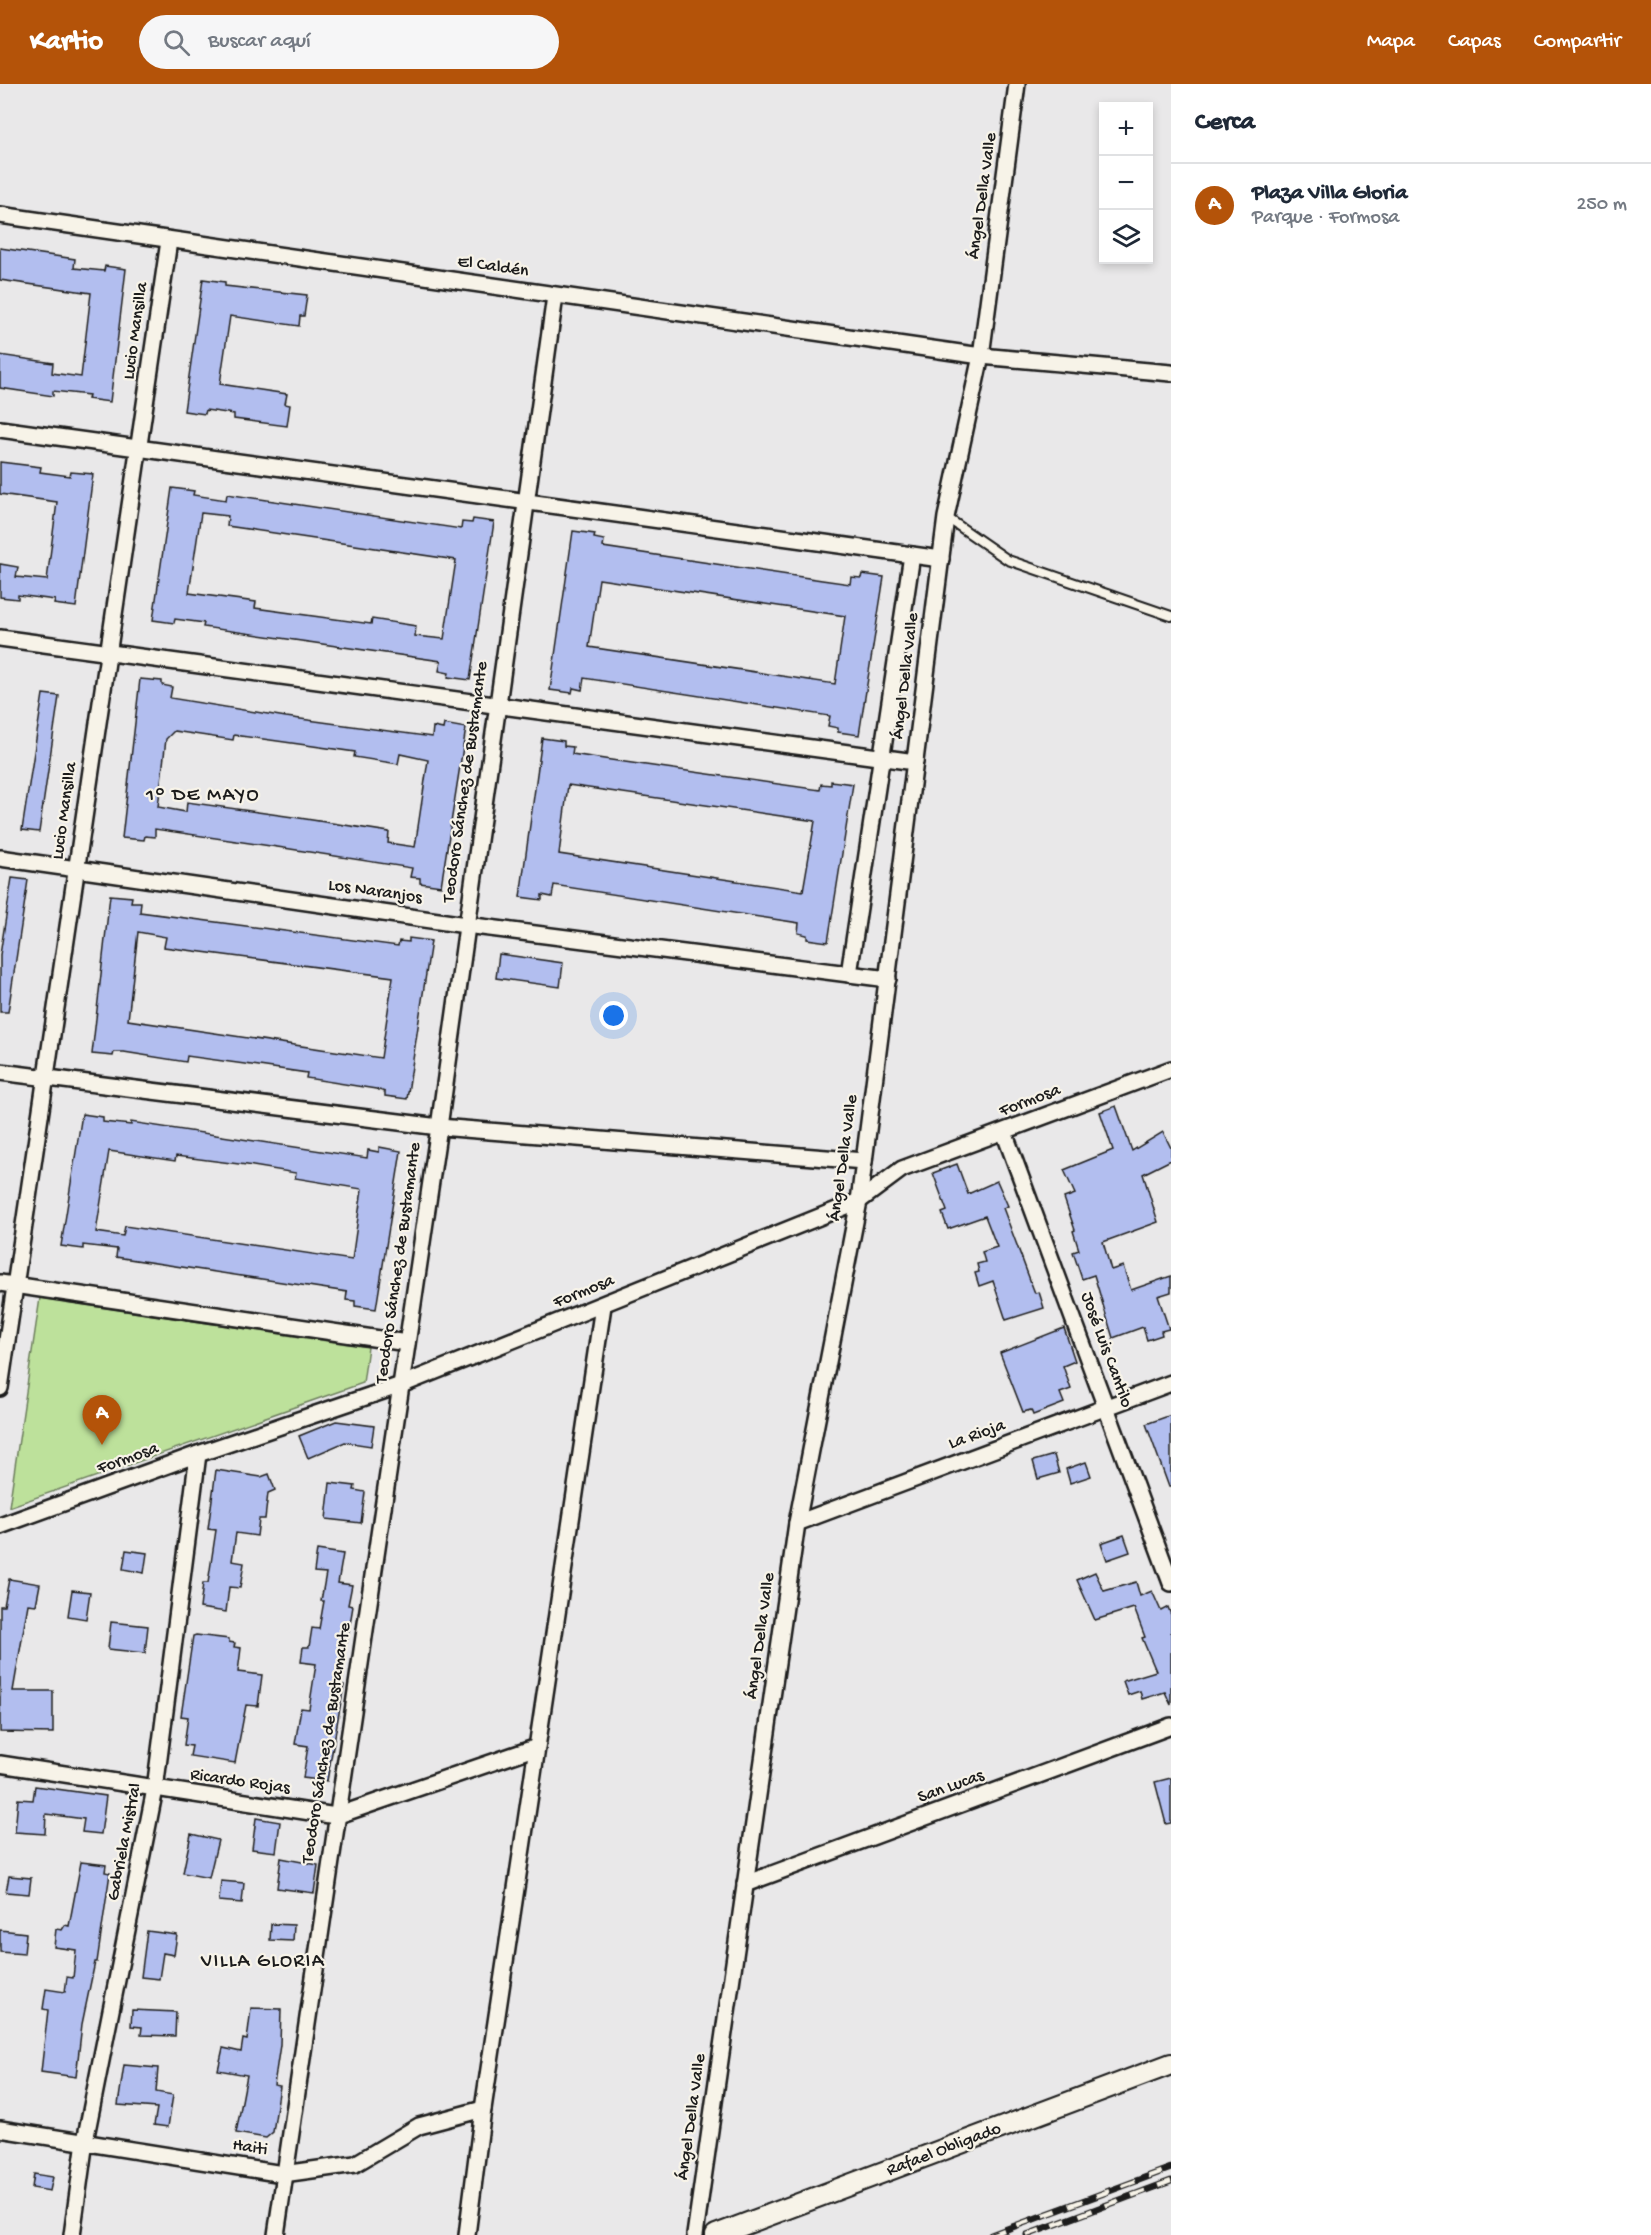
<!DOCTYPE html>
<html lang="es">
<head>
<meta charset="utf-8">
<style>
	body { margin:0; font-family:"Gochi Hand",sans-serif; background:#f6f6f7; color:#1f2937 }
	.controls { position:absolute; right:18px; top:18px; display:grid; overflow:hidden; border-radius:0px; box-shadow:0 3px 9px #0003 }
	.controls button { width:54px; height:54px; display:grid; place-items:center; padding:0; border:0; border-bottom:2px solid #e0e1e3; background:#fff; color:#1f2937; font:30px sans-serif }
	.you { position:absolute; left:614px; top:932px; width:21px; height:21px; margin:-15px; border:4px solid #fff; border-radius:50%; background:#1a73e8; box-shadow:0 0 0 9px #1a73e833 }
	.badge { display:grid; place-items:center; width:39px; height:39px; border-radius:50%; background:#b45309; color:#fff; font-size:20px; font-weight:700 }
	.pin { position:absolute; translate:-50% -50px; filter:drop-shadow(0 2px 3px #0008) }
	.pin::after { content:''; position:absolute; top:32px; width:21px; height:18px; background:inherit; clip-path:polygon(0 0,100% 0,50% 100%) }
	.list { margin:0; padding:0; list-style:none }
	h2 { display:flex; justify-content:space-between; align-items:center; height:78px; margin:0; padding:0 24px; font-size:26px }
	h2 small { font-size:20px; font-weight:400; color:#747a83 }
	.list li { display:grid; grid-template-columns:39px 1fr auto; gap:18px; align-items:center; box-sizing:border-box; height:84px; padding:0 24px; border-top:2px solid #e0e1e3 }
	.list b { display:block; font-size:22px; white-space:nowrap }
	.list p { margin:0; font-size:20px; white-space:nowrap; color:#747a83 }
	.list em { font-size:20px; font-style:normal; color:#747a83 }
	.icon { flex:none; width:33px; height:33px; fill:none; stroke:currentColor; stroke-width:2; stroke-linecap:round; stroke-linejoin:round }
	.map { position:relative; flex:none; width:1171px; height:2151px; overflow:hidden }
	header { display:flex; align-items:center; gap:36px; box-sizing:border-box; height:84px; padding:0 30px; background:#b45309; color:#fff }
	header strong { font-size:28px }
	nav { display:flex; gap:33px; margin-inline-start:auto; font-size:21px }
	.search { width:420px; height:54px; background:#f6f6f7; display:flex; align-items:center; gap:15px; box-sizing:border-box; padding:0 21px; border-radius:33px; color:#747a83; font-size:22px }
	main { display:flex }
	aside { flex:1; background:#fff }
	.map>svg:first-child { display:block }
	.green { fill:#bde19b; stroke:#6c7e5c; stroke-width:1.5 }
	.building { fill:#b2beef; stroke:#1c1c1c; stroke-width:1.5; fill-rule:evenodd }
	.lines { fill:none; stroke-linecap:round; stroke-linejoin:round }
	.service-casing { stroke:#1c1c1c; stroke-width:12 }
	.minor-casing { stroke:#1c1c1c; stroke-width:20 }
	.tertiary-casing { stroke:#1c1c1c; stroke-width:24 }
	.service { stroke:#f7f3e8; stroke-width:8 }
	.minor { stroke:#f7f3e8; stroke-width:15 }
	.tertiary { stroke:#f7f3e8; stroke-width:20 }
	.rail-casing { stroke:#1c1c1c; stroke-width:7 }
	.rail { stroke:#f7f3e8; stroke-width:4.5; stroke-dasharray:14; stroke-linecap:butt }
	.labels { text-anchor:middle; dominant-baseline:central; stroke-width:4.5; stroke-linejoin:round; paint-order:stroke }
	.street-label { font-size:18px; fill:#1c1c1c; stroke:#f7f3e8 }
	.neighbourhood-label { font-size:20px; letter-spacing:1.5px; fill:#1c1c1c; stroke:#f7f3e8 }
</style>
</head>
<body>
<header>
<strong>Kartio</strong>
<div class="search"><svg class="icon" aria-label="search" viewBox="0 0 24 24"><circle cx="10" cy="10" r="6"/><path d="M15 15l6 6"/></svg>Buscar aquí</div>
<nav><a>Mapa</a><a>Capas</a><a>Compartir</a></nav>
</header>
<main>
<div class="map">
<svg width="1171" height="2151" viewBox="0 0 1171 2151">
	<rect width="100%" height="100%" fill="#e9e8e9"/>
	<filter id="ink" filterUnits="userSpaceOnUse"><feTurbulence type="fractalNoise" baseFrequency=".0167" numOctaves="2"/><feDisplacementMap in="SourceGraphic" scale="12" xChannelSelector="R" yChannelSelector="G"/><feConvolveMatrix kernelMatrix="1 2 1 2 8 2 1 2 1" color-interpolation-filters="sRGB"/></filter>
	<g filter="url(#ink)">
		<polygon class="green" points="40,1214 368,1263 363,1299 9,1423"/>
		<g class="building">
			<polygon points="0,164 75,175 74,184 104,187 105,182 126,185 110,318 88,315 89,311 53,307 53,312 0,304 0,271 53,279 52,289 81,293 91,209 0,196"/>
			<polygon points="203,195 225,198 225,202 307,211 304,232 300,232 299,242 230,232 220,300 287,310 285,320 290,321 287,342 234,335 234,330 206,326 205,330 184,327"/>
			<polygon points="0,378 41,383 40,388 70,392 71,388 93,390 76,523 54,520 55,516 18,511 18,515 0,513 0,480 18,483 16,493 47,496 57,418 0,410"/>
			<path d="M 172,404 L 194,407 L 193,411 L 226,416 L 227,410 L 461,445 L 462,438 L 472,439 L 473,435 L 494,438 L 470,596 L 448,593 L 449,589 L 439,587 L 441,577 L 203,543 L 204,539 L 175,535 L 174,539 L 153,536 ZM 201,429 L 228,432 L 227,442 L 456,476 L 444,555 L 415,552 L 416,542 L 372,535 L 371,540 L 255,524 L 256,518 L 189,509 Z"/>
			<path d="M 573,447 L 595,450 L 594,454 L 604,456 L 603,463 L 822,496 L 850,500 L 851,493 L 861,494 L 862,490 L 884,493 L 859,651 L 838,648 L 838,644 L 828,642 L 830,632 L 584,594 L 582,606 L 573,604 L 572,609 L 550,606 ZM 599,495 L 845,532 L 835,600 L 589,563 Z"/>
			<path d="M 140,595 L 162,597 L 162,601 L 172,603 L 170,614 L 286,633 L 432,653 L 433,643 L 443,645 L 444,640 L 466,644 L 441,802 L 420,799 L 420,794 L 410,793 L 412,784 L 284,764 L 155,745 L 155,753 L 145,752 L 144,756 L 122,754 ZM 174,647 L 233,656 L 234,651 L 306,661 L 355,668 L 354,673 L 398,680 L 400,670 L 428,676 L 415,763 L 388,759 L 389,748 L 293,733 L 187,718 L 186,728 L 158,723 L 166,655 Z"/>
			<polygon points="43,610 59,612 39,748 22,746"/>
			<path d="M 542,654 L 564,657 L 564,662 L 573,663 L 572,670 L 611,676 L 820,706 L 821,700 L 831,701 L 831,697 L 853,700 L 828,858 L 807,855 L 807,851 L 798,849 L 799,839 L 554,801 L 552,813 L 542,811 L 542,816 L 520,813 ZM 568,701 L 815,737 L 803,807 L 559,770 Z"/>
			<polygon points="12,794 28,796 8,928 0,928 0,871"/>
			<path d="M 110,811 L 132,813 L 131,818 L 141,818 L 140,828 L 398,862 L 399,857 L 409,858 L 409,854 L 431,857 L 407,1015 L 385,1012 L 385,1008 L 376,1005 L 306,994 L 307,989 L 259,982 L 187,972 L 186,978 L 124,968 L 114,968 L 113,972 L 92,970 ZM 138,848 L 166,853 L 164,863 L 393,893 L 381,974 L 128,936 Z"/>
			<polygon points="499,870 563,879 560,903 496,894"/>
			<polygon points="1116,1022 1132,1067 1163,1048 1171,1064 1171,1076 1143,1090 1158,1138 1103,1158 1111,1186 1123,1182 1131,1206 1171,1192 1171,1208 1158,1212 1169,1245 1161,1247 1162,1251 1147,1256 1143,1243 1113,1254 1094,1191 1082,1195 1073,1168 1079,1166 1073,1147 1075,1146 1064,1114 1075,1110 1064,1086 1113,1066 1100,1028"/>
			<path d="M 82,1030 L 103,1033 L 103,1038 L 131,1041 L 131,1038 L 367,1074 L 368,1066 L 379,1068 L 379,1063 L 401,1067 L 376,1225 L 355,1222 L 355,1217 L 346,1216 L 347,1208 L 116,1173 L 117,1165 L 83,1161 L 83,1165 L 61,1162 ZM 109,1067 L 175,1077 L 176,1072 L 247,1081 L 296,1089 L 295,1094 L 362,1105 L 352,1176 L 125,1142 L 123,1152 L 96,1148 Z"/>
			<polygon points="957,1080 968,1110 997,1097 1008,1122 1003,1124 1033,1204 1035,1209 1039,1208 1044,1224 1006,1236 993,1197 979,1202 975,1189 979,1188 977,1180 985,1178 982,1168 997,1163 985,1132 948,1145 942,1129 947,1127 933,1089"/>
			<polygon points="1064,1244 1075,1277 1063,1282 1071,1305 1060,1309 1064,1319 1033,1331 1031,1326 1023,1328 1000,1269"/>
			<polygon points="1171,1331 1171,1403 1169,1403 1146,1340"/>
			<polygon points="336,1337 374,1342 371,1362 345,1358 308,1374 299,1352"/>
			<polygon points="1054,1371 1059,1389 1038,1395 1033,1377"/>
			<polygon points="1086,1378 1091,1392 1070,1399 1066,1385"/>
			<polygon points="216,1386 261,1393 269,1390 275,1406 268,1409 265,1435 259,1435 257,1452 236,1449 232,1477 244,1479 240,1504 229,1503 226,1528 200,1524 203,1499 208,1499 216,1446 208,1445"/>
			<polygon points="330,1399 355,1402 354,1406 365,1408 361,1439 326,1435"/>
			<polygon points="1124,1451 1130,1468 1107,1476 1101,1459"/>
			<polygon points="126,1466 147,1469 144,1489 123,1485"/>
			<polygon points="317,1466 343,1470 338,1499 352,1501 348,1521 353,1522 347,1558 343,1557 336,1600 344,1601 327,1697 303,1694 308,1662 295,1660 301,1624 309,1625 316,1580 301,1578 303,1563 309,1563 312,1544 319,1545 324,1517 321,1517 326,1489 314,1488"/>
			<polygon points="1095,1488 1104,1507 1136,1498 1140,1512 1152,1507 1161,1527 1168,1523 1171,1531 1171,1621 1165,1608 1142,1615 1140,1607 1128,1611 1123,1597 1156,1587 1142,1554 1145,1553 1134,1524 1095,1536 1077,1496"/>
			<polygon points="9,1495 40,1500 36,1521 28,1520 13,1607 53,1607 53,1649 0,1648 0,1522 4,1522"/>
			<polygon points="72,1506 90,1508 86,1535 68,1532"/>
			<polygon points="111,1538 148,1542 145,1569 108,1565"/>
			<polygon points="196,1551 229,1555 229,1558 235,1559 234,1563 241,1564 238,1588 262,1591 258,1622 246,1621 235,1679 190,1672 192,1662 184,1661 188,1633 181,1632 193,1552"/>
			<polygon points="1171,1694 1171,1739 1166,1740 1155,1698"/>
			<polygon points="35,1702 106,1712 101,1750 82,1748 84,1735 46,1730 45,1750 15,1748 18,1715 33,1716"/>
			<polygon points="256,1734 280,1738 276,1768 252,1765"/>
			<polygon points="191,1750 218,1756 209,1794 183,1789"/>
			<polygon points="281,1774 318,1781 314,1809 277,1804"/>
			<polygon points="81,1778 106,1781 105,1788 110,1789 97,1878 95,1878 82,1940 76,1993 41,1988 48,1926 43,1925 46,1905 65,1908 67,1893 73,1894 76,1866 54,1863 56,1845 62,1846 65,1841 69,1842"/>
			<polygon points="9,1792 31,1794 29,1810 6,1808"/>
			<polygon points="221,1797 244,1799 242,1819 219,1817"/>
			<polygon points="271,1840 294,1841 293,1857 270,1856"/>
			<polygon points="0,1846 26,1849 24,1870 0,1868"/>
			<polygon points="147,1847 177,1851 174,1871 163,1869 159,1895 141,1893"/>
			<polygon points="251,1924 281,1925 280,1961 274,2001 280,2002 273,2048 266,2054 236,2049 247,1991 218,1986 223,1964 241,1968 243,1955 247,1956"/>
			<polygon points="132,1926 176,1928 175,1952 141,1951 142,1943 131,1942"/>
			<polygon points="124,1981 158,1984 156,2008 173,2011 168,2043 154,2041 157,2024 118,2021"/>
			<polygon points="34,2090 53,2093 50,2107 32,2104"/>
		</g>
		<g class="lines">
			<g class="service-casing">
				<polyline id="service" points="946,433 1008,476 1171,532"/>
			</g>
			<g class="minor-casing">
				<g id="minor">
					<polyline points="0,131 981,272 1171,289"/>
					<polyline points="0,345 941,475"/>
					<polyline points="0,554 915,678"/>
					<polyline points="0,774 466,841 888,895"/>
					<polyline points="849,890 912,471"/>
					<polyline points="0,988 439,1043 864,1077"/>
					<polyline points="1004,1048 1171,1499"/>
					<polyline points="0,1199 407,1259"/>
					<polyline points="0,1304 169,157"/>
					<polyline points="797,1439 1171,1299"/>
					<polyline points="0,1442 198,1370 401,1301 859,1117 902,1085 1171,985"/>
					<polyline points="0,1680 336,1732 537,1663"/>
					<polyline points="745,1800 1171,1642"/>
					<polyline points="0,2045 283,2090 355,2080 419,2042 483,2025"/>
					<polyline points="72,2151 85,2057 155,1705 198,1370"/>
					<polyline points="276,2151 439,1043 555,212"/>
					<polyline points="467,2151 483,2025 603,1222"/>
					<polyline points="695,2151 797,1439 859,1117 946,433 981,272 1017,0"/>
				</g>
			</g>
			<g class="tertiary-casing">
				<polyline id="tertiary" points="716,2151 1171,1980"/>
			</g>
			<use href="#service" class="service"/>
			<use href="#minor" class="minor"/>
			<use href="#tertiary" class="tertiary"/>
			<g class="rail-casing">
				<g id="rail">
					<polyline points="991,2151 1171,2084"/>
					<polyline points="1027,2151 1171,2097"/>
				</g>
			</g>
			<use href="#rail" class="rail"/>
		</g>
	</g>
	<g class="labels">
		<g class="street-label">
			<text transform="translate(983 112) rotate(-82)">Ángel Della Valle</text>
			<text transform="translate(493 183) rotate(8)">El Caldén</text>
			<text transform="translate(136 247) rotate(-82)">Lucio Mansilla</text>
			<text transform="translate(906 592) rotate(-83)">Ángel Della Valle</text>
			<text transform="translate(466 698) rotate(-82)">Teodoro Sánchez de Bustamante</text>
			<text transform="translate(65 727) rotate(-82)">Lucio Mansilla</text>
			<text transform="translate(375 808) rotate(8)">Los Naranjos</text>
			<text transform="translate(1030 1017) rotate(-21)">Formosa</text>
			<text transform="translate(844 1074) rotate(-82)">Ángel Della Valle</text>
			<text transform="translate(399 1179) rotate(-82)">Teodoro Sánchez de Bustamante</text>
			<text transform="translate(584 1208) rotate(-22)">Formosa</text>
			<text transform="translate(1106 1266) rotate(70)">José Luis Cantilo</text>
			<text transform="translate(977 1351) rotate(-20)">La Rioja</text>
			<text transform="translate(128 1375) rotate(-20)">Formosa</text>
			<text transform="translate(761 1552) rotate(-82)">Ángel Della Valle</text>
			<text transform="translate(327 1659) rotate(-81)">Teodoro Sánchez de Bustamante</text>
			<text transform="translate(240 1698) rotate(8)">Ricardo Rojas</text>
			<text transform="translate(951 1703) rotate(-20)">San Lucas</text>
			<text transform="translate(125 1758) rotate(-79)">Gabriela Mistral</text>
			<text transform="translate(692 2033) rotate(-82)">Ángel Della Valle</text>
			<text transform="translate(250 2064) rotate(9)">Haiti</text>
			<text transform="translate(944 2066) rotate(-21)">Rafael Obligado</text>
		</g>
		<g class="neighbourhood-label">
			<text x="203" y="712">1° DE MAYO</text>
			<text x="263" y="1878">VILLA GLORIA</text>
		</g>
	</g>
</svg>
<div class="controls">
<button>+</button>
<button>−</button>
<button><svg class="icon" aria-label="layers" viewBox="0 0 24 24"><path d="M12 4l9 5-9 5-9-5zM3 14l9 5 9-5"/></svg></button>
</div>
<div class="you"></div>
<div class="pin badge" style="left:102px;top:1361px">A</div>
</div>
<aside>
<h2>Cerca<small></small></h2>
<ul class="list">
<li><span class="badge">A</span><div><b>Plaza Villa Gloria</b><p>Parque · Formosa</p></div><em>250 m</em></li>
</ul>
</aside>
</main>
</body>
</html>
